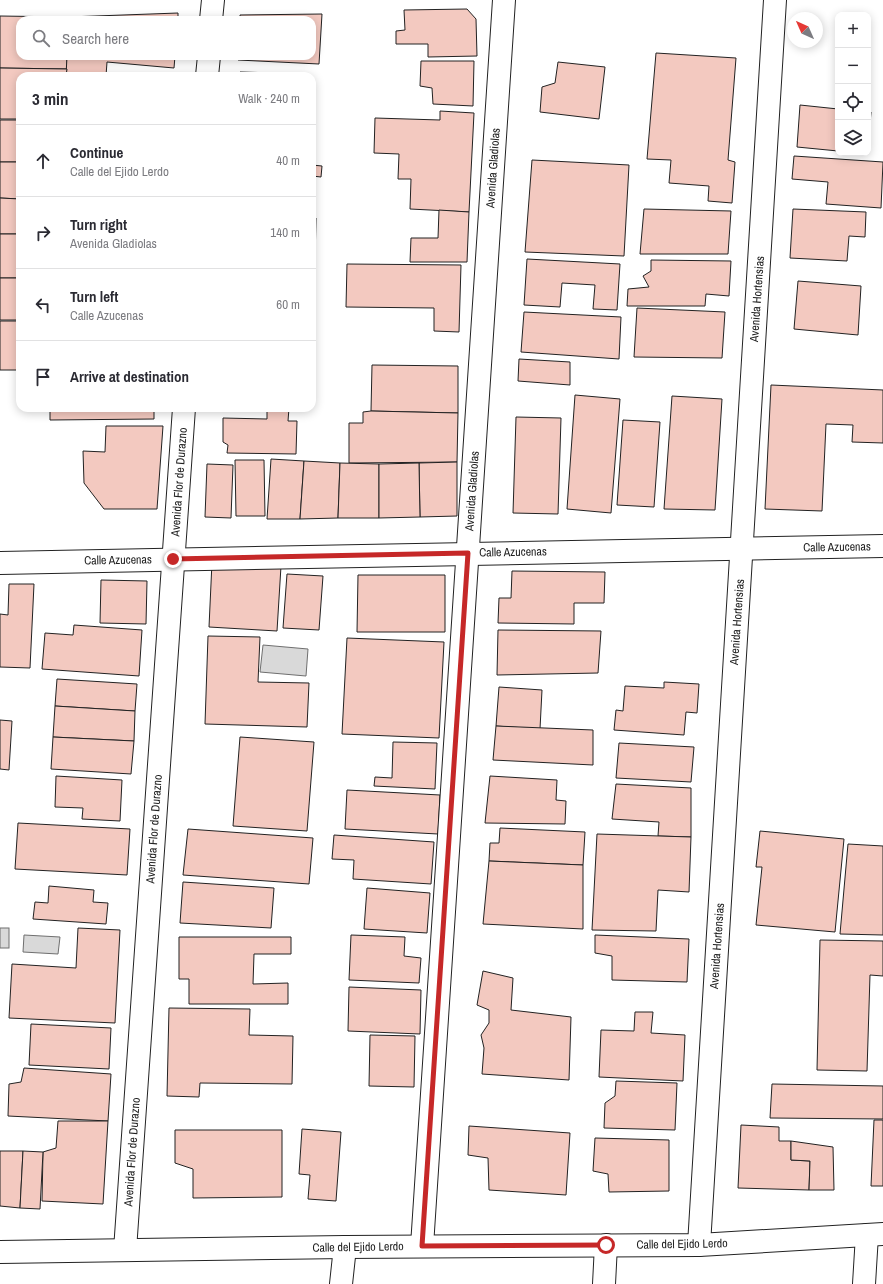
<!DOCTYPE html>
<html lang="en">
<head>
<meta charset="utf-8">
<style>
	body { margin:0; font-family:"Archivo Narrow",sans-serif; background:#f7f7f7; color:#2b2b33 }
	.controls { position:absolute; right:12px; top:12px; display:grid; overflow:hidden; border-radius:8px; box-shadow:0 2px 10px #0003 }
	.controls button { width:36px; height:36px; display:grid; place-items:center; padding:0; border:0; border-bottom:1px solid #e1e1e2; background:#fff; color:#2b2b33; font:20px sans-serif }
	.compass { position:absolute; left:787px; top:12px; width:36px; height:36px; border-radius:50%; background:#fff; box-shadow:0 2px 10px #0003; rotate:315deg }
	.stop { position:absolute; width:12px; height:12px; margin:-9px; border:3px solid #c62828; border-radius:50%; background:#fff }
	.stop.end { background:#c62828; border-color:#fff; box-shadow:0 1px 4px #0008 }
	.list { margin:0; padding:0; list-style:none }
	h2 { display:flex; justify-content:space-between; align-items:center; height:52px; margin:0; padding:0 16px; font-size:17px }
	h2 small { font-size:13px; font-weight:400; color:#7c7c81 }
	.list li { display:grid; grid-template-columns:26px 1fr auto; gap:12px; align-items:center; box-sizing:border-box; height:72px; padding:0 16px; border-top:1px solid #e1e1e2 }
	.list b { display:block; font-size:15px; white-space:nowrap }
	.list p { margin:0; font-size:13px; white-space:nowrap; color:#7c7c81 }
	.list em { font-size:13px; font-style:normal; color:#7c7c81 }
	.icon { flex:none; width:22px; height:22px; fill:none; stroke:currentColor; stroke-width:2; stroke-linecap:round; stroke-linejoin:round }
	.map { position:relative; flex:none; width:883px; height:1284px; overflow:hidden }
	.search { position:absolute; background:#fff; box-shadow:0 2px 10px #0003; left:16px; top:16px; width:300px; height:44px; display:flex; align-items:center; gap:10px; box-sizing:border-box; padding:0 14px; border-radius:12px; color:#7c7c81; font-size:15px }
	.panel { position:absolute; background:#fff; box-shadow:0 2px 10px #0003; left:16px; top:72px; width:300px; height:340px; border-radius:12px }
	.map>svg:first-child { display:block }
	.water { fill:#d9d9d9; stroke:#6f6f6f }
	.building { fill:#f3c9c0; stroke:#222 }
	.lines { fill:none; stroke-linecap:round; stroke-linejoin:round }
	.minor-casing { stroke:#222; stroke-width:24 }
	.minor { stroke:#fff; stroke-width:22 }
	.route { stroke:#c62828; stroke-width:5 }
	.labels { text-anchor:middle; dominant-baseline:central; stroke-width:3; stroke-linejoin:round; paint-order:stroke }
	.street-label { font-size:12px; fill:#222; stroke:#fff }
</style>
</head>
<body>
<div class="map">
<svg width="883" height="1284" viewBox="0 0 883 1284">
	<rect width="100%" height="100%" fill="#fff"/>
	<g class="water">
		<polygon points="263,645 308,649 306,676 260,672"/>
		<rect x="0" y="928" width="9" height="20"/>
		<polygon points="24,935 60,937 58,954 23,952"/>
	</g>
	<g class="building">
		<polygon points="467,9 476,19 477,56 428,57 428,44 396,44 396,31 405,30 404,10"/>
		<polygon points="178,13 178,20 68,20 68,17"/>
		<polygon points="322,14 319,64 238,60 238,56 312,56 312,20 240,20 240,15"/>
		<polygon points="0,16 68,17 68,20 20,20 20,56 67,56 67,69 0,68"/>
		<polygon points="656,53 736,58 728,160 735,162 732,203 708,201 709,186 669,183 671,160 647,159"/>
		<polygon points="67,56 175,56 174,68 107,62 106,76 66,76"/>
		<polygon points="421,61 474,61 473,106 433,104 432,88 420,86"/>
		<polygon points="558,62 605,67 599,119 540,112 542,87 555,83"/>
		<polygon points="0,68 67,69 66,76 20,76 20,119 0,119"/>
		<polygon points="240,72 276,73 276,76 240,76"/>
		<polygon points="800,105 838,109 838,151 797,147"/>
		<polygon points="440,111 474,113 469,212 410,209 411,179 398,179 399,154 374,153 375,118 440,120"/>
		<polygon points="868,111 871,112 868,147"/>
		<rect x="0" y="120" width="20" height="42"/>
		<polygon points="794,156 883,162 881,208 826,204 828,182 792,179"/>
		<polygon points="532,160 629,165 624,256 525,252"/>
		<polygon points="0,162 20,162 20,199 0,198"/>
		<polygon points="312,165 322,166 321,177 312,176"/>
		<polygon points="0,198 20,199 20,234 0,234"/>
		<polygon points="644,209 731,211 728,254 640,254"/>
		<polygon points="793,209 866,212 865,237 849,236 847,261 790,258"/>
		<polygon points="439,210 469,212 467,262 410,262 411,238 438,238"/>
		<polygon points="312,218 316,218 315,263 312,263"/>
		<rect x="0" y="234" width="20" height="44"/>
		<polygon points="527,259 620,264 617,310 593,309 595,285 562,283 560,307 524,305"/>
		<polygon points="651,260 731,261 729,296 706,294 705,306 627,306 628,289 649,287 643,276 651,271"/>
		<polygon points="347,264 461,265 459,332 434,331 434,308 346,307"/>
		<rect x="0" y="278" width="20" height="42"/>
		<polygon points="798,281 861,286 858,335 794,329"/>
		<polygon points="637,308 725,312 722,358 634,357"/>
		<polygon points="524,312 621,317 619,359 521,352"/>
		<rect x="0" y="321" width="20" height="49"/>
		<polygon points="519,359 570,362 570,385 518,381"/>
		<polygon points="372,365 458,366 458,413 371,411"/>
		<polygon points="771,385 883,390 883,443 852,442 853,425 826,424 822,511 765,509"/>
		<polygon points="575,395 620,399 611,513 567,509"/>
		<polygon points="672,396 722,399 715,510 664,509"/>
		<polygon points="50,408 154,408 154,419 50,420"/>
		<polygon points="267,408 289,408 288,421 297,421 296,454 227,453 228,445 223,442 223,418 267,419"/>
		<polygon points="371,411 458,413 457,462 349,463 349,423 363,423 363,412"/>
		<polygon points="516,417 561,418 558,514 513,513"/>
		<polygon points="623,420 660,422 654,507 617,505"/>
		<polygon points="106,426 163,426 157,509 104,509 84,483 83,451 105,452"/>
		<polygon points="271,459 304,461 300,519 267,519"/>
		<polygon points="235,460 264,460 265,516 236,516"/>
		<polygon points="304,461 340,463 338,518 300,519"/>
		<polygon points="457,462 457,516 420,517 419,463"/>
		<polygon points="340,463 379,464 379,518 338,518"/>
		<polygon points="419,463 420,517 379,518 379,464"/>
		<polygon points="207,464 233,465 231,518 205,517"/>
		<polygon points="212,562 281,566 277,631 209,627"/>
		<polygon points="512,571 605,572 604,603 574,603 574,624 498,623 499,598 511,598"/>
		<polygon points="287,574 323,576 319,630 283,628"/>
		<polygon points="358,575 445,575 445,632 357,632"/>
		<polygon points="101,580 147,581 146,624 100,623"/>
		<polygon points="9,584 34,584 30,668 0,667 0,614 8,615"/>
		<polygon points="74,625 142,630 139,676 42,669 45,633 73,635"/>
		<polygon points="498,630 601,631 598,673 497,675"/>
		<polygon points="208,636 260,637 258,682 309,683 307,727 205,724"/>
		<polygon points="347,638 444,642 439,738 342,734"/>
		<polygon points="57,679 137,684 135,711 55,706"/>
		<polygon points="664,682 699,684 697,713 686,712 684,735 614,730 616,710 623,711 625,686 664,688"/>
		<polygon points="499,687 542,690 540,729 496,726"/>
		<polygon points="55,706 135,711 134,741 53,737"/>
		<polygon points="0,720 12,721 9,770 0,769"/>
		<polygon points="496,726 593,730 593,765 493,760"/>
		<polygon points="53,737 134,741 131,774 51,769"/>
		<polygon points="240,737 314,742 307,831 233,826"/>
		<polygon points="393,742 437,743 435,789 374,786 375,777 392,778"/>
		<polygon points="619,743 694,747 691,782 616,778"/>
		<polygon points="56,776 122,780 120,821 82,819 83,808 55,807"/>
		<polygon points="490,776 557,780 556,800 566,801 565,824 485,823"/>
		<polygon points="616,784 691,788 691,837 658,836 659,822 612,819"/>
		<polygon points="347,790 440,795 438,834 345,829"/>
		<polygon points="18,823 130,829 127,875 15,869"/>
		<polygon points="500,828 585,832 583,865 489,861 490,843 499,843"/>
		<polygon points="188,829 313,838 309,884 183,875"/>
		<polygon points="760,831 844,839 835,932 756,925 762,867 756,867"/>
		<polygon points="597,834 691,837 689,892 658,890 656,931 592,930"/>
		<polygon points="334,835 434,842 431,884 353,879 354,860 332,859"/>
		<polygon points="848,844 883,846 883,935 840,934"/>
		<polygon points="489,861 583,865 583,929 483,924"/>
		<polygon points="183,882 274,888 271,928 180,923"/>
		<polygon points="49,886 94,890 93,902 108,903 106,924 33,919 35,902 48,903"/>
		<polygon points="367,888 430,893 427,933 364,929"/>
		<polygon points="78,928 120,930 115,1023 9,1018 12,964 76,968"/>
		<polygon points="351,935 405,937 404,956 421,958 419,983 349,980"/>
		<polygon points="595,935 689,939 687,982 612,980 612,956 595,953"/>
		<polygon points="179,937 291,937 291,954 254,954 253,984 288,983 288,1004 189,1004 189,979 179,979"/>
		<polygon points="820,940 883,941 883,976 870,975 867,1071 817,1070"/>
		<polygon points="483,971 513,978 511,1010 571,1017 569,1080 482,1074 484,1048 481,1035 489,1023 489,1010 477,1005"/>
		<polygon points="349,987 421,990 420,1034 348,1031"/>
		<polygon points="169,1008 250,1009 249,1035 293,1036 292,1084 200,1083 199,1097 167,1096"/>
		<polygon points="635,1012 653,1012 651,1033 685,1035 683,1081 599,1077 601,1030 634,1031"/>
		<polygon points="31,1024 111,1028 109,1069 29,1065"/>
		<polygon points="370,1035 415,1036 414,1087 369,1086"/>
		<polygon points="24,1068 111,1074 108,1121 8,1116 9,1084 21,1082"/>
		<polygon points="616,1081 677,1083 675,1130 604,1128 605,1103 615,1096"/>
		<polygon points="772,1084 883,1086 883,1119 770,1118"/>
		<polygon points="874,1120 883,1120 883,1186 871,1186"/>
		<polygon points="58,1121 108,1121 103,1204 42,1201 43,1152 56,1148"/>
		<polygon points="741,1125 779,1127 779,1141 791,1141 791,1160 810,1161 809,1190 738,1188"/>
		<polygon points="469,1126 570,1133 566,1195 489,1190 488,1158 468,1155"/>
		<polygon points="302,1129 341,1132 336,1201 308,1199 310,1175 299,1174"/>
		<polygon points="175,1130 282,1130 282,1197 193,1198 193,1169 175,1163"/>
		<polygon points="595,1138 669,1140 669,1191 609,1192 608,1174 593,1171"/>
		<polygon points="791,1141 833,1147 834,1190 809,1190 810,1161 791,1160"/>
		<polygon points="0,1151 23,1151 20,1208 0,1206"/>
		<polygon points="23,1151 43,1152 40,1209 20,1208"/>
	</g>
	<g class="lines">
		<g class="minor-casing">
			<g id="minor">
				<polyline points="211,20 213,0"/>
				<polyline points="207,76 209,56"/>
				<polyline points="0,563 883,546"/>
				<polyline points="699,1245 775,0"/>
				<polyline points="422,1246 504,0"/>
				<polyline points="125,1250 184,408"/>
				<polyline points="0,1252 345,1247 699,1245 883,1234"/>
				<polyline points="341,1284 345,1247"/>
				<polyline points="604,1284 606,1245"/>
				<polyline points="864,1284 867,1235"/>
			</g>
		</g>
		<use href="#minor" class="minor"/>
	</g>
	<g class="lines">
		<polyline class="route" points="173,559 468,553 422,1246 606,1245"/>
	</g>
	<g class="labels">
		<g class="street-label">
			<text transform="translate(493 168) rotate(-86)">Avenida Gladiolas</text>
			<text transform="translate(757 299) rotate(-86)">Avenida Hortensias</text>
			<text transform="translate(179 482) rotate(-86)">Avenida Flor de Durazno</text>
			<text transform="translate(472 491) rotate(-86)">Avenida Gladiolas</text>
			<text transform="translate(837 547) rotate(-1)">Calle Azucenas</text>
			<text transform="translate(513 552) rotate(-1)">Calle Azucenas</text>
			<text transform="translate(118 560) rotate(-1)">Calle Azucenas</text>
			<text transform="translate(737 622) rotate(-86)">Avenida Hortensias</text>
			<text transform="translate(154 829) rotate(-86)">Avenida Flor de Durazno</text>
			<text transform="translate(717 946) rotate(-86)">Avenida Hortensias</text>
			<text transform="translate(132 1152) rotate(-86)">Avenida Flor de Durazno</text>
			<text transform="translate(682 1244) rotate(-1)">Calle del Ejido Lerdo</text>
			<text transform="translate(358 1247) rotate(-1)">Calle del Ejido Lerdo</text>
		</g>
	</g>
</svg>
<div class="controls">
<button>+</button>
<button>−</button>
<button><svg class="icon" aria-label="locate" viewBox="0 0 24 24"><circle cx="12" cy="12" r="6"/><path d="M12 2v4M12 18v4M2 12h4M18 12h4"/></svg></button>
<button><svg class="icon" aria-label="layers" viewBox="0 0 24 24"><path d="M12 4l9 5-9 5-9-5zM3 14l9 5 9-5"/></svg></button>
</div>
<svg class="compass" viewBox="-18 -18 36 36"><path d="M0-13l5 13h-10z" fill="#e53935"/><path d="M0 13l5-13h-10z" fill="#7c7c81"/></svg>
<div class="stop" style="left:606px;top:1245px"></div>
<div class="stop end" style="left:173px;top:559px"></div>
<div class="search"><svg class="icon" aria-label="search" viewBox="0 0 24 24"><circle cx="10" cy="10" r="6"/><path d="M15 15l6 6"/></svg>Search here</div>
<section class="panel">
<h2>3 min<small>Walk · 240 m</small></h2>
<ul class="list">
<li><svg class="icon" aria-label="ahead" viewBox="0 0 24 24"><path d="M12 20V5M6 11l6-6 6 6"/></svg><div><b>Continue</b><p>Calle del Ejido Lerdo</p></div><em>40 m</em></li>
<li><svg class="icon" aria-label="right" viewBox="0 0 24 24"><path d="M7 20v-9h11M14 6l5 5-5 5"/></svg><div><b>Turn right</b><p>Avenida Gladiolas</p></div><em>140 m</em></li>
<li><svg class="icon" aria-label="left" viewBox="0 0 24 24"><path d="M17 20v-9H6M10 6l-5 5 5 5"/></svg><div><b>Turn left</b><p>Calle Azucenas</p></div><em>60 m</em></li>
<li><svg class="icon" aria-label="arrive" viewBox="0 0 24 24"><path d="M6 21V4h12l-3 4 3 4H6"/></svg><div><b>Arrive at destination</b></div></li>
</ul>
</section>
</div>
</body>
</html>
